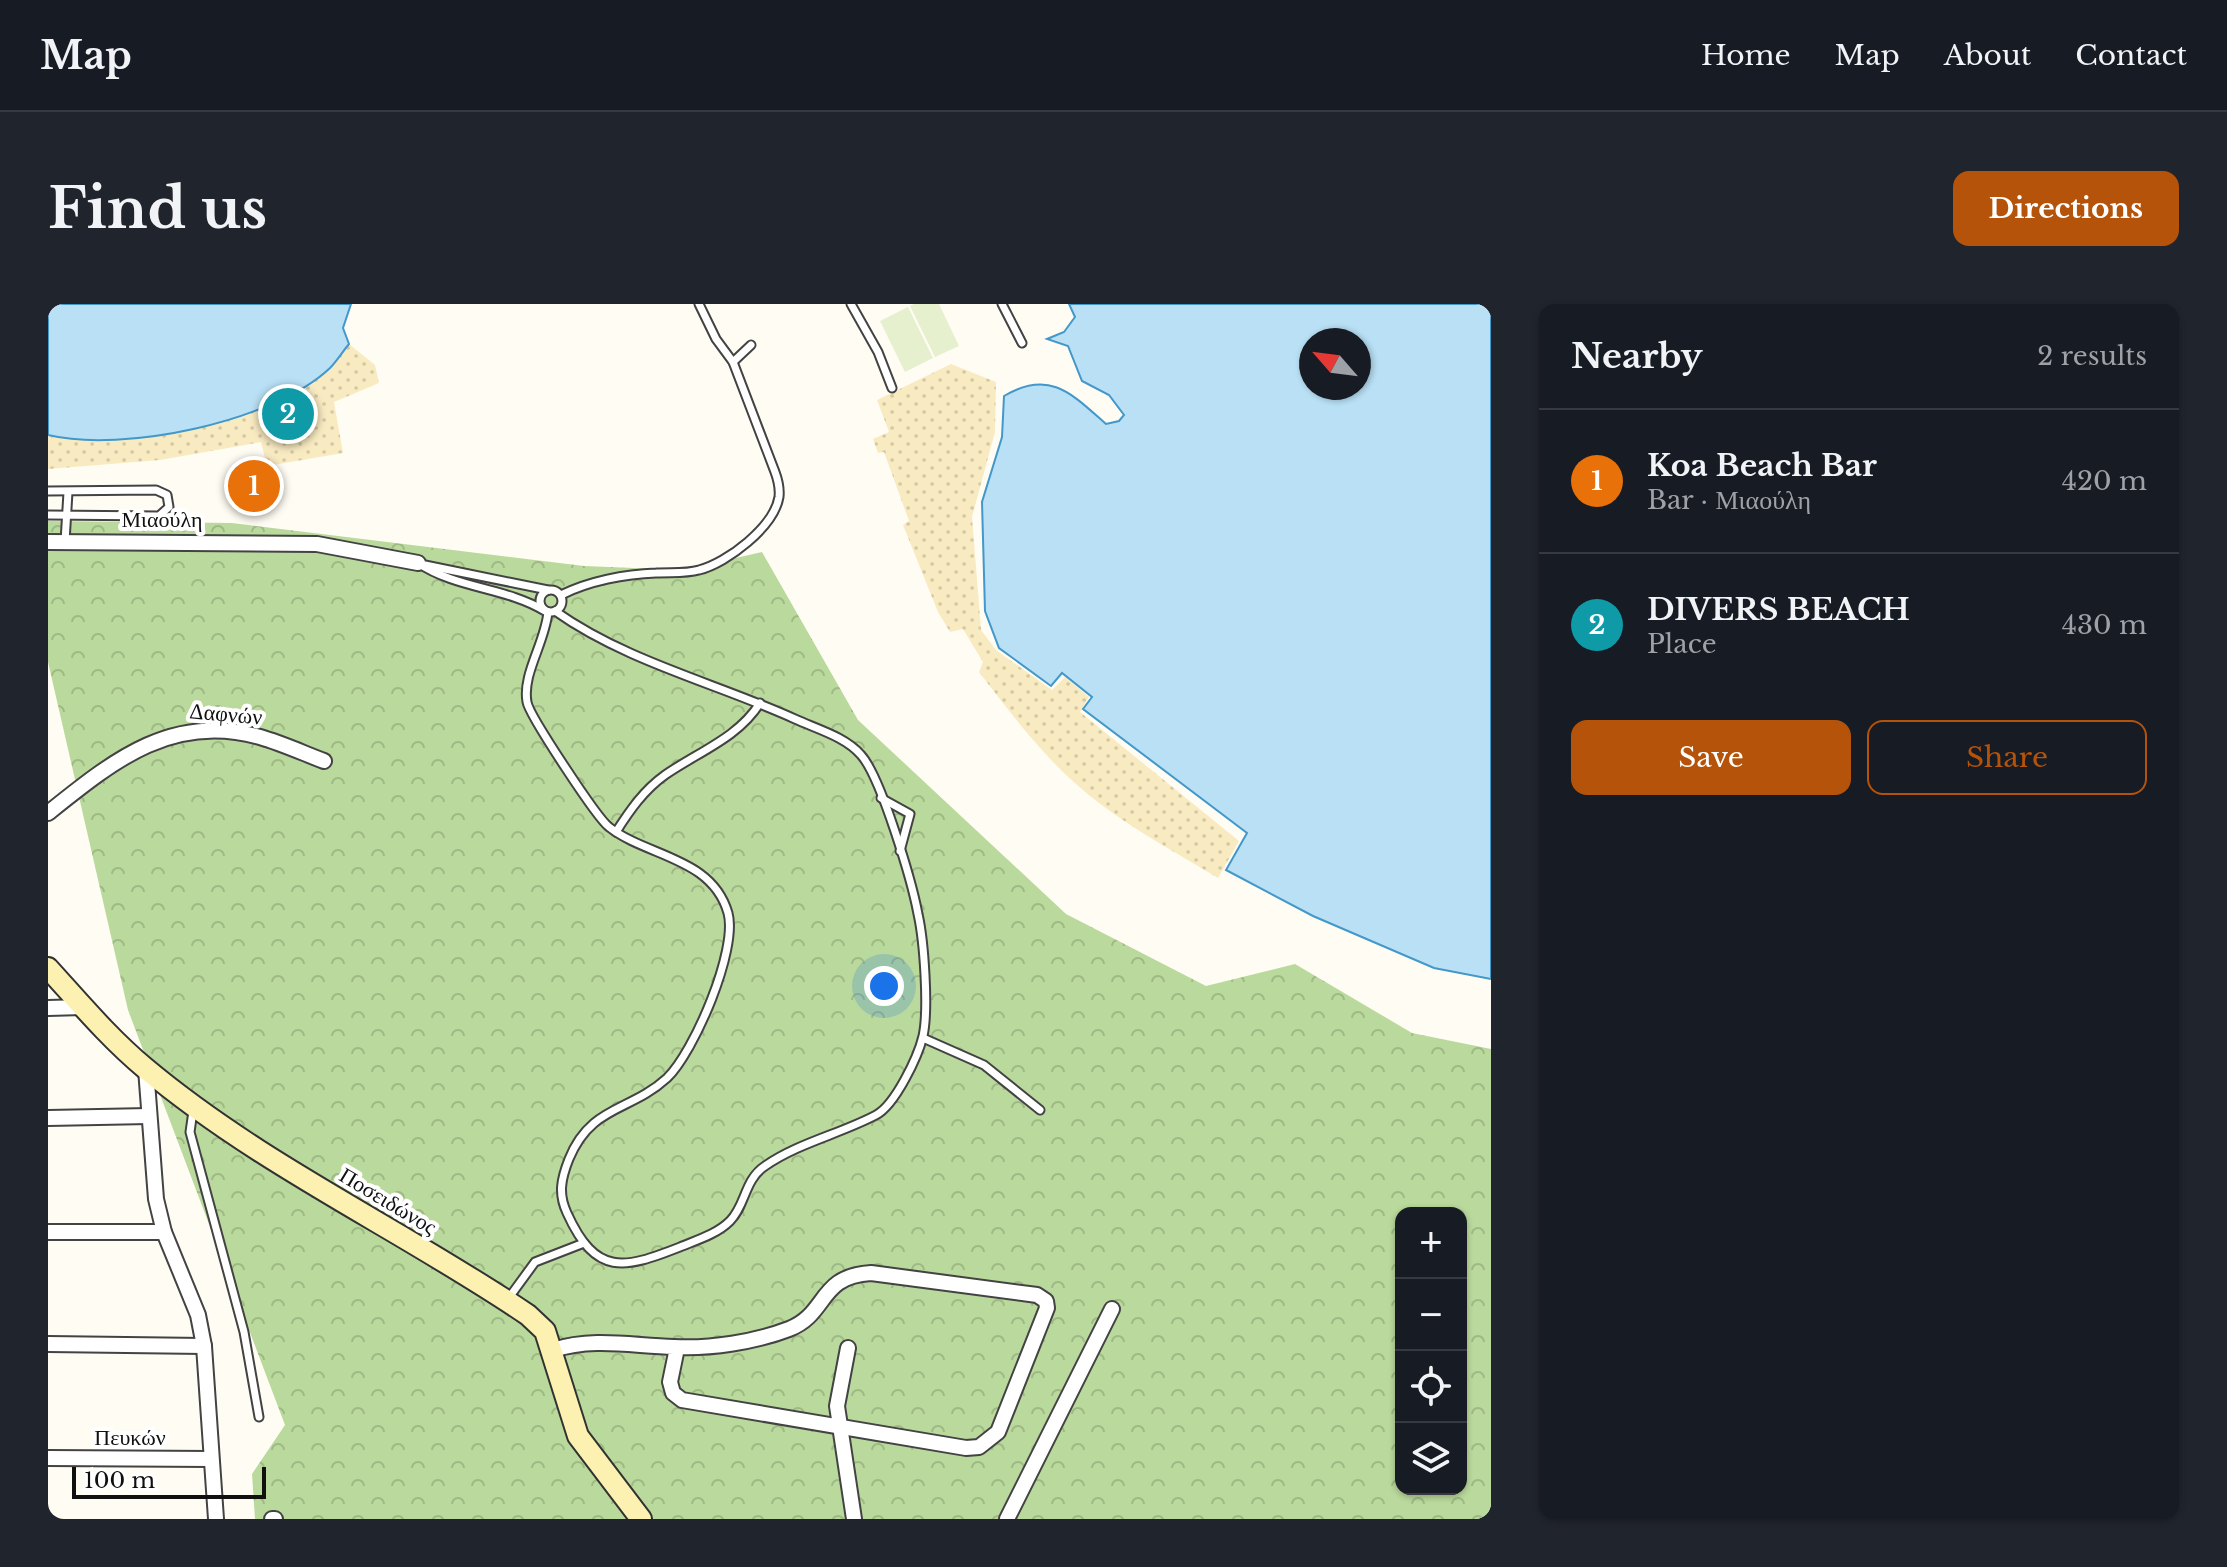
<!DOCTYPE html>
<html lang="en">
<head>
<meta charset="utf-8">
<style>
	body { margin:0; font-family:"Libre Baskerville",serif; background:#20242c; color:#f1f3f6 }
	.controls { position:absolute; right:24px; bottom:24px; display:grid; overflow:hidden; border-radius:16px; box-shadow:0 2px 6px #0004 }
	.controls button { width:72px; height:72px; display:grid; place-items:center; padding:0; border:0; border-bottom:2px solid #363941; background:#171b24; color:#f1f3f6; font:40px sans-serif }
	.compass { position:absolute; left:1251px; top:24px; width:72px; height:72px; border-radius:50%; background:#171b24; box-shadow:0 2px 6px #0004; rotate:298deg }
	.scale { position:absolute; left:24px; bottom:20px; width:194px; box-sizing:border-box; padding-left:8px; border:4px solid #101010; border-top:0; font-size:22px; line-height:28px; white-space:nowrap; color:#101010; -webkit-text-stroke:6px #fff; paint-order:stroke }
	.you { position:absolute; left:836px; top:682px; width:28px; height:28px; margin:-20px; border:6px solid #fff; border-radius:50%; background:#1a73e8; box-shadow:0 0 0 12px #1a73e833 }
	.badge { display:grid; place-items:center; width:52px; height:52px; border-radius:50%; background:#b45309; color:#fff; font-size:26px; font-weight:700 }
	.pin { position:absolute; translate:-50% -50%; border:4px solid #fff; box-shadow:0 2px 8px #0006 }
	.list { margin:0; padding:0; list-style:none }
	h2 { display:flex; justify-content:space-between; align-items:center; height:104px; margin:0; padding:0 32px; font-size:34px }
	h2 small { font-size:26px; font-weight:400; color:#9ea1a6 }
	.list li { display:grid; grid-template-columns:52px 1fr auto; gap:24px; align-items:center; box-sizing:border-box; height:144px; padding:0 32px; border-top:2px solid #363941 }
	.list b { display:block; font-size:30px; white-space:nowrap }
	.list p { margin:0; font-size:26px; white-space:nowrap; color:#9ea1a6 }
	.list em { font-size:26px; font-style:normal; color:#9ea1a6 }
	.actions { display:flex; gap:16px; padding:24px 32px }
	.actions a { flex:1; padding:18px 0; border:2px solid #b45309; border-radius:16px; text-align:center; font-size:28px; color:#b45309 }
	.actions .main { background:#b45309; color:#fff }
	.icon { flex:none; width:44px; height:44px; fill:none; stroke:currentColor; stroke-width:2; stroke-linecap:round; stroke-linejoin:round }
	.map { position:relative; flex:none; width:1443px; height:1215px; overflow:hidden; border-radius:16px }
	header { display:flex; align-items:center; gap:48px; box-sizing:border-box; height:112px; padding:0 40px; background:#171b24; border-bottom:2px solid #363941 }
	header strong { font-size:38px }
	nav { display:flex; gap:44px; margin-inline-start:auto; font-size:28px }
	.intro { display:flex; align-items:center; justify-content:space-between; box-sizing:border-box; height:192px; padding:0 48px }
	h1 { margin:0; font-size:56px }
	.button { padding:20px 36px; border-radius:16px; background:#b45309; color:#fff; font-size:28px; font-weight:700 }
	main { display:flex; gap:48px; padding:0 48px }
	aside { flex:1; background:#171b24; border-radius:16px; box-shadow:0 2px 6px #0004 }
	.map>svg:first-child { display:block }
	.forest { fill:url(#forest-crowns); fill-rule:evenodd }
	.sand { fill:url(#sand-dots) }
	.pitch { fill:#e6f0ce }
	.water { fill:#b9e0f5; stroke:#4298ca; stroke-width:2; fill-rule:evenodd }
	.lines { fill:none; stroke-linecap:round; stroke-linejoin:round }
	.lane-casing { stroke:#434343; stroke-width:11 }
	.street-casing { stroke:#434343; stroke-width:18 }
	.secondary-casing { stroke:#323232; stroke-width:24 }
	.lane { stroke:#fff; stroke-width:7 }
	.street { stroke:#fff; stroke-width:14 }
	.secondary { stroke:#fcf1b0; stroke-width:20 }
	.labels { text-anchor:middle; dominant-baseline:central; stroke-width:8; stroke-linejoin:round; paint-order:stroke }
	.street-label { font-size:22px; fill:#101010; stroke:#fff }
</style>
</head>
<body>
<header>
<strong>Map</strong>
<nav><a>Home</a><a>Map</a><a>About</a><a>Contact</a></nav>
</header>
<div class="intro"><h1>Find us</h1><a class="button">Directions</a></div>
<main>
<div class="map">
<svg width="1443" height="1215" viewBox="0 0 1443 1215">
	<defs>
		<pattern id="forest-crowns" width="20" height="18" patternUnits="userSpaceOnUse" patternTransform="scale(2)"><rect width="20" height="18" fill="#bad99c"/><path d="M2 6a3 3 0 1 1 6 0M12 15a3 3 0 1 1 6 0" fill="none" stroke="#9fb985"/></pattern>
		<pattern id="sand-dots" width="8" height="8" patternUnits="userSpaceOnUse" patternTransform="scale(2)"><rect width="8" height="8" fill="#f9ebc1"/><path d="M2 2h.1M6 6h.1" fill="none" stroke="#d4c8a5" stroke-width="1.8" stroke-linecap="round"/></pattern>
	</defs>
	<rect width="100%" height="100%" fill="#fffcf3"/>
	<path class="forest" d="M 0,217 L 184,219 L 536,262 L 635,266 L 714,248 L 810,416 L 1018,610 L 1158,682 L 1247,660 L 1364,729 L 1443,745 L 1443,1215 L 207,1215 L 204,1170 L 237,1121 L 80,706 L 0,358 ZM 1353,909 L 1413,909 L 1413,1185 L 1353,1185 Z"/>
	<g class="sand">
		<path d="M 301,40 L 327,61 L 331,79 L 286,98 L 295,149 L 219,162 L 213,138 L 112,156 L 0,165 L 0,131 C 75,148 225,118 282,64 C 289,57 295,47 301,40 Z"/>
		<path d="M 903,60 L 948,78 L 947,128 L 924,213 L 933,326 L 948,346 L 1004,386 L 1017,373 L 1041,393 L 1032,408 L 1191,537 L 1170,574 C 1130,550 1088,527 1051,499 C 1003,463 967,415 931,368 L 935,358 L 915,325 L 902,328 L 890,308 L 855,221 L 861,217 L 836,148 L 830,149 L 825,135 L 841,128 L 829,96 Z"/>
	</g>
	<g class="pitch">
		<polygon points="866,0 891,0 911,42 887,53 862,2"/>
		<polygon points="860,3 885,54 857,68 832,17"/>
	</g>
	<g class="water">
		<path d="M 0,0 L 303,0 L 295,24 L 301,40 C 295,47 289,57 282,64 C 225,118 75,149 0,131 Z"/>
		<path d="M 1021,0 L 1443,0 L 1443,675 L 1386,664 L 1265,612 L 1178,566 L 1199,529 L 1035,405 L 1044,393 L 1014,369 L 1003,382 L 951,344 L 937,307 L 934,198 L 954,133 L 956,92 C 1002,65 1024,90 1058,120 L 1071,117 L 1076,111 L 1061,91 L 1034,77 L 1020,42 L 999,35 L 1016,28 L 1027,13 ZM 1263,36 L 1311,36 L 1311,84 L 1263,84 Z"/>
	</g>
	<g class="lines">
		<g class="lane-casing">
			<g id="lane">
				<polyline points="803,0 830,48 844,84"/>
				<polyline points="954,0 974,39"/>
				<polyline points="685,58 703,41"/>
				<polyline points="0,187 108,186 119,191 121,203 111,212 0,211"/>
				<polyline points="17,238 20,188"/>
				<path d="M 370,259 C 409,285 457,283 497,307"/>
				<polyline points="377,261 500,286"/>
				<circle cx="503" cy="297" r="11"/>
				<path d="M 513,291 C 541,277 577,270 608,269 C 623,268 637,270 651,266 C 679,259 726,223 731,193 C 732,184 730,176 727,168 L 685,58 L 668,35 L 651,0"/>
				<path d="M 500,308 C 497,339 474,370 479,398 C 481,411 549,514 561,523 C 599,553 664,553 680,609 C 690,646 646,748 619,774 C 582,808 543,801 521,855 C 513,875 510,890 519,909 C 548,973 576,965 632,943 C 649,936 669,930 682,917 C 698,901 696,876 717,862 C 750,839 792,830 828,811 C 847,801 870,753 875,732 C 881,705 876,637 870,610 C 864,578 833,473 813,451 C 798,433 769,425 747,415 C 668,379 579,358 507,307"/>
				<polyline points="833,494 862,510 852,547"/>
				<path d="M 568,528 C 582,506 596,486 617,471 C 650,448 690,434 712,399"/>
				<polyline points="875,734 936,761 992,806"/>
				<polyline points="145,807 142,828 196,1028 211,1113"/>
				<polyline points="460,995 487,958 536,939"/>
			</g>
		</g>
		<g class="street-casing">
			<g id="street">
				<polyline points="0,238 269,240 370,259"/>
				<path d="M 0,509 C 65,457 124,408 212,433 C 233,439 255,449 276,457"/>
				<polyline points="0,704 35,703"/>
				<polyline points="98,765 108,895 116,928 150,1011 156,1042 168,1215"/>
				<polyline points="0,814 101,812"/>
				<polyline points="0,928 116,928"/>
				<polyline points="0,1040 156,1042"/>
				<polyline points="800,1044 789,1102 806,1215"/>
				<path d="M 505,1046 C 546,1033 584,1042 626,1043 C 662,1045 707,1038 741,1025 C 780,1010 770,972 823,969 L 989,991 L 998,997 L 999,1004 L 950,1128 L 931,1143 L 918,1144 L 634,1096 L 625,1089 L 622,1078 L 629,1044"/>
				<polyline points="0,1154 163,1155"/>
				<polyline points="224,1215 227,1215"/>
				<polyline points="959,1215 1064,1005"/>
			</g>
		</g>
		<g class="secondary-casing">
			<path id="secondary" d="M 0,664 C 31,698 61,734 97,764 C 214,862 355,926 480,1011 L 497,1027 L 530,1132 L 593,1215"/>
		</g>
		<use href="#lane" class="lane"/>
		<use href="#street" class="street"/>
		<use href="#secondary" class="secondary"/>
	</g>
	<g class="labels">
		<g class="street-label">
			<text x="114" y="215">Μιαούλη</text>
			<text transform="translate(178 410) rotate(5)">Δαφνών</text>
			<text transform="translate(340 897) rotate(31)">Ποσειδώνος</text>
			<text x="82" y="1133">Πευκών</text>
		</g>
	</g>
</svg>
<div class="controls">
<button>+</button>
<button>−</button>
<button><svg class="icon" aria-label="locate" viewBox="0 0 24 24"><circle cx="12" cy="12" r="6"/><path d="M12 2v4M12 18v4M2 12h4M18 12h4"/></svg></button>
<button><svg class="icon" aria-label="layers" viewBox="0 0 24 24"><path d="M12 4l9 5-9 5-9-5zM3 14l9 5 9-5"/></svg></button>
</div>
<svg class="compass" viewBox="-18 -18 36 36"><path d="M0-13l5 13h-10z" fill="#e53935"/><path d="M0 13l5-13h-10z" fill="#9ea1a6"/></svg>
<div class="scale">100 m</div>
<div class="you"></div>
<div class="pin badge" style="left:206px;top:182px;background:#e8710a">1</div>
<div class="pin badge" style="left:240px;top:110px;background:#0f9aa8">2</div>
</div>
<aside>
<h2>Nearby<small>2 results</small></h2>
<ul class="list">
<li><span class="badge" style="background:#e8710a">1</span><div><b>Koa Beach Bar</b><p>Bar · Μιαούλη</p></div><em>420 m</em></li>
<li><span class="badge" style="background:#0f9aa8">2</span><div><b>DIVERS BEACH</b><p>Place</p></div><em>430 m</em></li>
</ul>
<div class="actions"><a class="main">Save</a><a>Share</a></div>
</aside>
</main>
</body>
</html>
